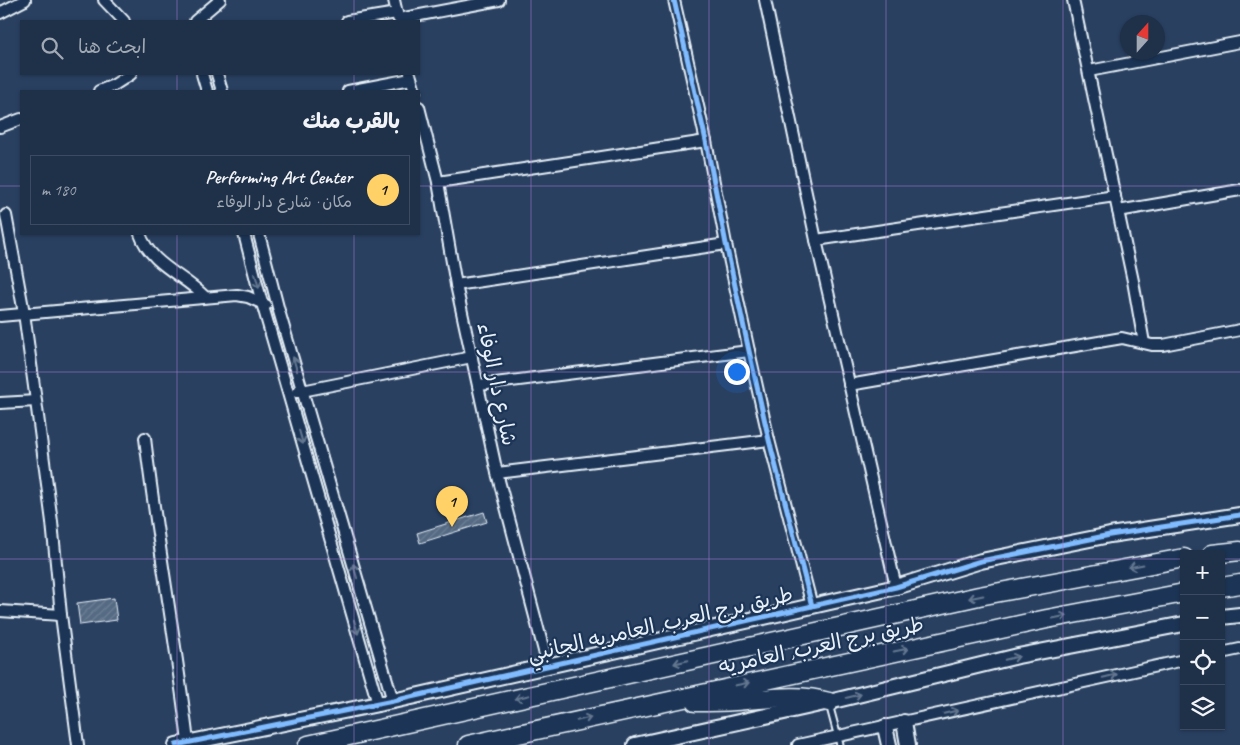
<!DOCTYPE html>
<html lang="ar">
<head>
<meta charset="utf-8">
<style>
	body { margin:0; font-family:Caveat,"Playpen Sans Arabic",sans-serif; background:#273850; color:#f1f3f6; direction:rtl }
	.controls { position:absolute; right:15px; bottom:15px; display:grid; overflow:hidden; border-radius:0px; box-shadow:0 1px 4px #0004 }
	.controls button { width:45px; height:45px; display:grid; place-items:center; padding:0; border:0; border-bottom:1px solid #3c4b61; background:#1f3049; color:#f1f3f6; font:25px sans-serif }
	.compass { position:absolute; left:1120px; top:15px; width:45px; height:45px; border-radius:50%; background:#1f3049; box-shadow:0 1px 4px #0004; rotate:21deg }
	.you { position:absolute; left:736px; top:371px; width:18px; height:18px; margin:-12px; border:4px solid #fff; border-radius:50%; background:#1a73e8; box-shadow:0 0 0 8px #1a73e833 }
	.badge { display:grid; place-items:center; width:32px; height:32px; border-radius:50%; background:#ffd166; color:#111; font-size:16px; font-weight:700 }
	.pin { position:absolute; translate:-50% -41px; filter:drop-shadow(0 1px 2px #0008) }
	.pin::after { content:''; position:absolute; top:26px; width:18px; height:15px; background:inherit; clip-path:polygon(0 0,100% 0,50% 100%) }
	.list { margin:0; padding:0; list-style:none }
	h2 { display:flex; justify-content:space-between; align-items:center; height:65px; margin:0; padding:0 20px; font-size:21px }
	h2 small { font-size:16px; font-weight:400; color:#a1a9b4 }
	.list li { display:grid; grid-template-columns:32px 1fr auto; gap:15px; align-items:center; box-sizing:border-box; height:70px; margin:0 10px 10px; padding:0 10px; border:1px solid #3c4b61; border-radius:0px }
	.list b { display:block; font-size:19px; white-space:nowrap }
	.list p { margin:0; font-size:16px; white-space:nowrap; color:#a1a9b4 }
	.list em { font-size:16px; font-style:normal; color:#a1a9b4 }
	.icon { flex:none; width:28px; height:28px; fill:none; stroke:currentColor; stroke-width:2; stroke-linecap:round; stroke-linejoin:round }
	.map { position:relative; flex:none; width:1240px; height:745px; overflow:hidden; direction:ltr }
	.search { position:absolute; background:#1f3049; box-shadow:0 1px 4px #0004; left:20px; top:20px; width:400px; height:55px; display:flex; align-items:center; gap:12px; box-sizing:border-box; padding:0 18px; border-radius:0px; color:#a1a9b4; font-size:19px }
	.panel { position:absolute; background:#1f3049; box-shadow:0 1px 4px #0004; left:20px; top:90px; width:400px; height:145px; border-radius:0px; direction:rtl }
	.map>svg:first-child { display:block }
	.building { fill:url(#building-hatch); stroke:#e8f1f8 }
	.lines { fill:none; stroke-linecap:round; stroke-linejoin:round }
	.lane-casing { stroke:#e8f1f8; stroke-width:9 }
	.street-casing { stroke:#e8f1f8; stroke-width:14 }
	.secondary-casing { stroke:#e8f1f8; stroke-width:18 }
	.highway-casing { stroke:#e8f1f8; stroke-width:21 }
	.lane { stroke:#1d3557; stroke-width:5 }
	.street { stroke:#1d3557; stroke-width:10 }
	.secondary { stroke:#1d3557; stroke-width:14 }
	.highway { stroke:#1d3557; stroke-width:18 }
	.cycleway-casing { stroke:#1d3557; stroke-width:8 }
	.cycleway { stroke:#80bcff; stroke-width:5 }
	.oneway { stroke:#64778f }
	.grid { fill:none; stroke:#a77bd6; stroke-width:1; stroke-opacity:0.55 }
	.labels { text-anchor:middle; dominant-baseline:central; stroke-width:4.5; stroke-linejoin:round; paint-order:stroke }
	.street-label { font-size:21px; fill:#e8f1f8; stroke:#1d3557 }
</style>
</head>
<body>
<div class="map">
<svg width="1240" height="745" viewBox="0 0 1240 745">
	<defs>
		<pattern id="building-hatch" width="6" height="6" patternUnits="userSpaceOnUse" patternTransform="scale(1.25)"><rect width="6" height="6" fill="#556a83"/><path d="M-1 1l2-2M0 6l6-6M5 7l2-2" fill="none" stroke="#6d8095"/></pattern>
	</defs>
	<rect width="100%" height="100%" fill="#294061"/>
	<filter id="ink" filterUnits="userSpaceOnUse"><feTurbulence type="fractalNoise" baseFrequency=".02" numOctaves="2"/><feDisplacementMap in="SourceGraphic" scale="10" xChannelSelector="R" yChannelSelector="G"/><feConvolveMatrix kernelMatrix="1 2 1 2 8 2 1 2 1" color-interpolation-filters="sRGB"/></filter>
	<g filter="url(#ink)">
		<g class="building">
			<polygon points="484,512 487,522 420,543 417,533"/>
			<polygon points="114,598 117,620 80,625 77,603"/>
		</g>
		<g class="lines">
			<g class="lane-casing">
				<polyline id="lane" points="829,704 840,745"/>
			</g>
			<g class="street-casing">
				<g id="street">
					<polyline points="104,0 124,21"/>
					<polyline points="394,0 398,18"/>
					<polyline points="674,0 706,141 726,244 749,351 769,440 812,606"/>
					<polyline points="765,0 816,240 896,587"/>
					<polyline points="1073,0 1133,281 1144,343"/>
					<polyline points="0,13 25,0"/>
					<polyline points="399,19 499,0"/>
					<polyline points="195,21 220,0"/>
					<polyline points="347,21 397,13"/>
					<polyline points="1089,71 1240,42"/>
					<polyline points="202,74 207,91"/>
					<polyline points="217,74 222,91"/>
					<polyline points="410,74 415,91"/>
					<polyline points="99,91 114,85 131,74"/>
					<polyline points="348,91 411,79"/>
					<polyline points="419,107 438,182 456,285 497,473 548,666"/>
					<polyline points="0,127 21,119"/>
					<polyline points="438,182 706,141"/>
					<polyline points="1118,211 1240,190"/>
					<polyline points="6,215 24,313 36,401 52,522 61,615 78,745"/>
					<path d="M 140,234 C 151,265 184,275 205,297"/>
					<polyline points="244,234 262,303 378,704"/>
					<polyline points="259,234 279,311 393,701"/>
					<polyline points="816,240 1115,196"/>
					<polyline points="456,285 726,244"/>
					<polyline points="0,316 237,295 248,297 266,305"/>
					<polyline points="479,385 749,351"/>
					<polyline points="849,385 1122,338 1152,345 1163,345 1240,330"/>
					<polyline points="297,392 472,357"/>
					<polyline points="0,403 36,401"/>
					<path d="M 145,438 C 157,540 176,641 188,742"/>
					<polyline points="497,473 769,440"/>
					<polyline points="0,611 61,615"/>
					<polyline points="1221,653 1240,649"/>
					<polyline points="798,745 1184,660"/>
				</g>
			</g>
			<g class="secondary-casing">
				<g id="secondary">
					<polyline points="1221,617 1240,615"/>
					<polyline points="904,722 908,745"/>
					<polyline points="885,727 889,745"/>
					<polyline points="176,745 393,701 896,587 981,561 1110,535 1240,515"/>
					<polyline points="635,745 829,702 1018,656 1184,624"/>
				</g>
			</g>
			<g class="highway-casing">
				<g id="highway">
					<polyline points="1212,554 1240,551"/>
					<polyline points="1221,587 1240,584"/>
					<path d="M 695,702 C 708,702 722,702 735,701 C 767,699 798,693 829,702"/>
					<polyline points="308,745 979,596 1184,558"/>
					<polyline points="468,745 1047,619 1184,593"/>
				</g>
			</g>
			<use href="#lane" class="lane"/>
			<use href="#street" class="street"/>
			<use href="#secondary" class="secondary"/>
			<use href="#highway" class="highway"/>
			<g class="cycleway-casing">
				<g id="cycleway">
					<polyline points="674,0 706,141 726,244 749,351 769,440 812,606"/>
					<polyline points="176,745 393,701 896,587 981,561 1110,535 1240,515"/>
				</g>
			</g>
			<use href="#cycleway" class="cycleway"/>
		</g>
		<defs><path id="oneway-shaft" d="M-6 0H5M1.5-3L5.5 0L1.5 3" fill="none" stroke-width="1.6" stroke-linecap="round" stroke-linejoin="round" transform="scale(1.25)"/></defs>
		<g class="oneway">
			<use href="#oneway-shaft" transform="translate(257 281) rotate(75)"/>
			<use href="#oneway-shaft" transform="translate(295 364) rotate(-106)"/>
			<use href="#oneway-shaft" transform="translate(301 437) rotate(74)"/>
			<use href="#oneway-shaft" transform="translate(1136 566) rotate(169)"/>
			<use href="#oneway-shaft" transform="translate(355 571) rotate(-106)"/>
			<use href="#oneway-shaft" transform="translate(976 597) rotate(168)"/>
			<use href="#oneway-shaft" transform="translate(1060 617) rotate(-11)"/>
			<use href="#oneway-shaft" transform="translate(356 627) rotate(74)"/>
			<use href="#oneway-shaft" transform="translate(901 650) rotate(-12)"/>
			<use href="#oneway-shaft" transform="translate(1012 658) rotate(-13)"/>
			<use href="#oneway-shaft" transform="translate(681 662) rotate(167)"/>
			<use href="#oneway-shaft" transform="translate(1110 676) rotate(-13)"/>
			<use href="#oneway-shaft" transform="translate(742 684) rotate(-12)"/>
			<use href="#oneway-shaft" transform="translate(854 696) rotate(-14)"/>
			<use href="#oneway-shaft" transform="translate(522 697) rotate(167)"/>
			<use href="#oneway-shaft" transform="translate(951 712) rotate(-13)"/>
			<use href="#oneway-shaft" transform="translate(584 719) rotate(-13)"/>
		</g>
	</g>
	<path class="grid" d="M 177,0 L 177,21M 354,0 L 354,21M 531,0 L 531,745M 709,0 L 709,745M 886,0 L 886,745M 1063,0 L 1063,745M 177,74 L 177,91M 354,74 L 354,91M 0,186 L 21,186M 419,186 L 1240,186M 177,234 L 177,745M 354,234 L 354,745M 0,372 L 1240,372M 0,559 L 1184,559M 1221,559 L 1240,559"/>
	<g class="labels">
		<g class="street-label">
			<text transform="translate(497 384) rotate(78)">شارع دار الوفاء</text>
			<text transform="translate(660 624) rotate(-13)">طريق برج العرب, العامريه الجانبي</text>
			<text transform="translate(821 645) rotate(-12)">طريق برج العرب, العامريه</text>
		</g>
	</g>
</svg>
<div class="controls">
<button>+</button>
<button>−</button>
<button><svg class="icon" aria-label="locate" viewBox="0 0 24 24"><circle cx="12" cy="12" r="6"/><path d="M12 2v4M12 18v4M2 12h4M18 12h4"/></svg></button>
<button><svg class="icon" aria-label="layers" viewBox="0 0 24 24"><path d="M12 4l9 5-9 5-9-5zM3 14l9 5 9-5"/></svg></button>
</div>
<svg class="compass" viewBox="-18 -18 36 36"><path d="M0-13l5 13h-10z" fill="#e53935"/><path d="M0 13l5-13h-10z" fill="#a1a9b4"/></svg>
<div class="you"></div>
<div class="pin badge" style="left:452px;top:527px">1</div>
<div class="search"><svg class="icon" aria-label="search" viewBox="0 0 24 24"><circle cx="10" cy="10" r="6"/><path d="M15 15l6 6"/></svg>ابحث هنا</div>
<section class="panel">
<h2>بالقرب منك<small></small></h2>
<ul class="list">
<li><span class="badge">1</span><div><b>Performing Art Center</b><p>مكان · شارع دار الوفاء</p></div><em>180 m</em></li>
</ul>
</section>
</div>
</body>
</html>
